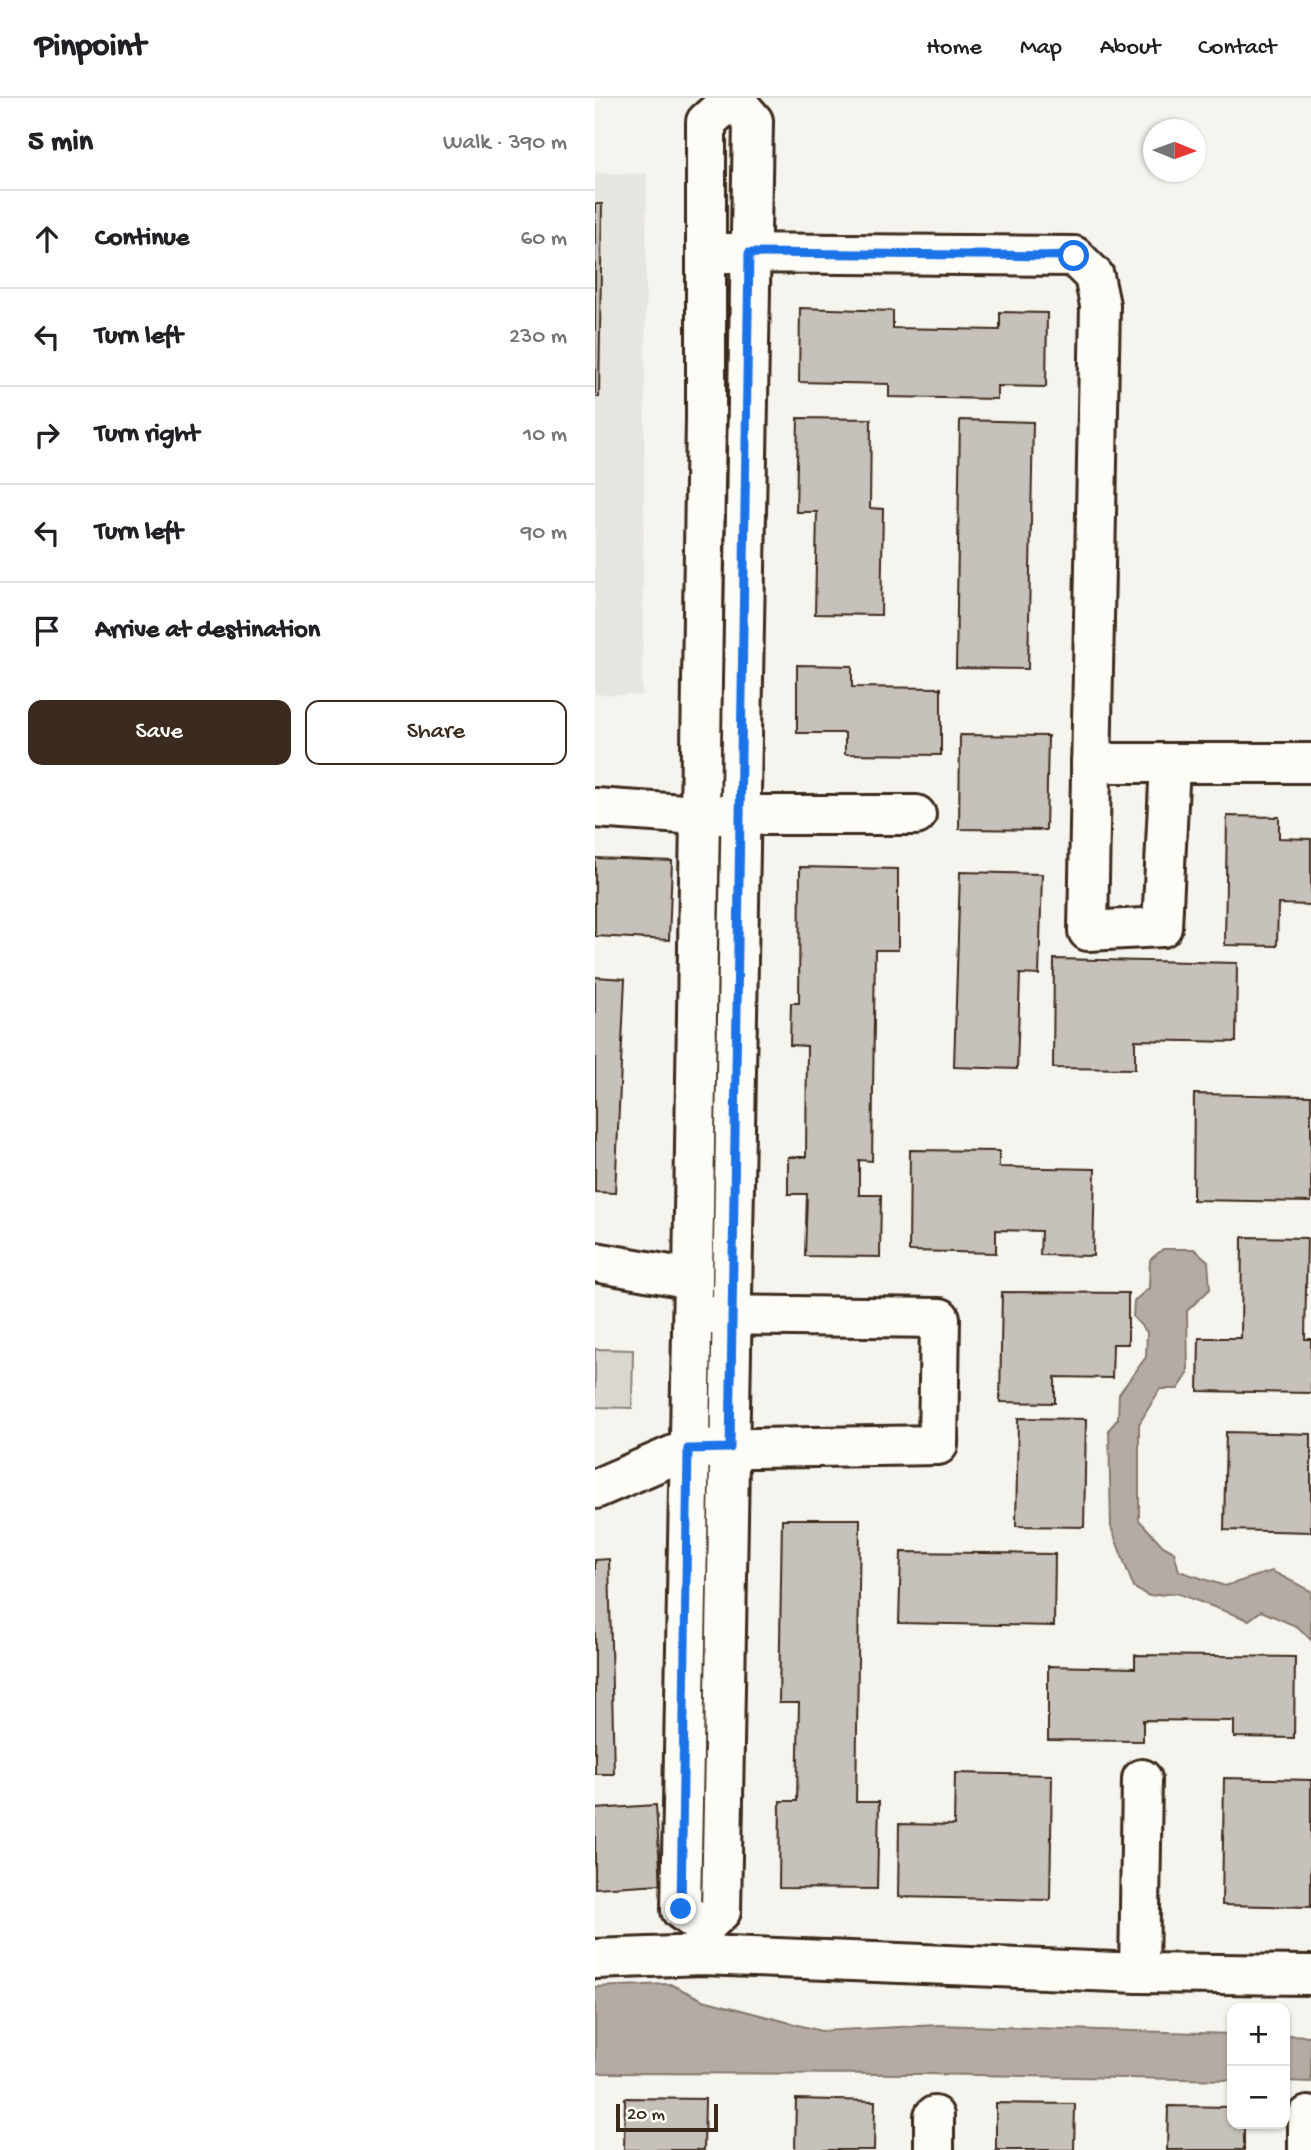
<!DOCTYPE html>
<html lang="en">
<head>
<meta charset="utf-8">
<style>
	body { margin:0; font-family:"Gochi Hand",sans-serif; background:#f6f6f6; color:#202124 }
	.controls { position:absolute; right:21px; bottom:21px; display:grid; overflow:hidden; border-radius:14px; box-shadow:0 2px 5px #0004 }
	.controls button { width:63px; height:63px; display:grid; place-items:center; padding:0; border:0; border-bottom:2px solid #e0e0e0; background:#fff; color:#202124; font:35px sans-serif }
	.compass { position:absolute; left:548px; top:21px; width:63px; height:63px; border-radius:50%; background:#fff; box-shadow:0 2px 5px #0004; rotate:91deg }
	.scale { position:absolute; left:21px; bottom:18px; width:102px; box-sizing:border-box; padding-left:7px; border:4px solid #3b2a1e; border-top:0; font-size:19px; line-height:24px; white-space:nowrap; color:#3b2a1e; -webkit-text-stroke:5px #fdfcf7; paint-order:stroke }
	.stop { position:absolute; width:21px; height:21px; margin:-16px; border:5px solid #1a73e8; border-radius:50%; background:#fff }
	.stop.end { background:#1a73e8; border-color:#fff; box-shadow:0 2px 7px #0008 }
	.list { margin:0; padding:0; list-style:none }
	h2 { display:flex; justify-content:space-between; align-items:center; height:91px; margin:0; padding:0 28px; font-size:30px }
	h2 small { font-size:23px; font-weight:400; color:#757577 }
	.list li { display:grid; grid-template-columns:46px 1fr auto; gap:21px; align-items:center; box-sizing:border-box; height:98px; padding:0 28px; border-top:2px solid #e0e0e0 }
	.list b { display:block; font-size:26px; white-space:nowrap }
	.list em { font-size:23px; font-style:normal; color:#757577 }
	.actions { display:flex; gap:14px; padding:21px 28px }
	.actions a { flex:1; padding:16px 0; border:2px solid #3b2a1e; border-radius:14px; text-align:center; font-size:24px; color:#3b2a1e }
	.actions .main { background:#3b2a1e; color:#fff }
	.icon { flex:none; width:38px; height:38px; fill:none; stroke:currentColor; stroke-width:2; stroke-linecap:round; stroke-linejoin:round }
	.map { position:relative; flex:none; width:716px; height:2052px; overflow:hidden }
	header { display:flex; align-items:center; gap:42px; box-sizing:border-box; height:98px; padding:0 35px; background:#fff; border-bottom:2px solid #e0e0e0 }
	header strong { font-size:33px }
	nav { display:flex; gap:38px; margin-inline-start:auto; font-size:24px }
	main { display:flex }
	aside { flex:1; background:#fff }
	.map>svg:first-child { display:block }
	.built { fill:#e7e5df }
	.green { fill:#dad6d0; stroke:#8a8077; stroke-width:2 }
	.water { fill:#b4aca4; stroke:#84786e; stroke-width:2 }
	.building { fill:#c7c1bb; stroke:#3b2a1e; stroke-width:2 }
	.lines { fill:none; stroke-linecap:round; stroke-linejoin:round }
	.minor-casing { stroke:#3b2a1e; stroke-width:44 }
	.minor { stroke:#fdfcf7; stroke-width:38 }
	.route { stroke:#1a73e8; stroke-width:9 }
</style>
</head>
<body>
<header>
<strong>Pinpoint</strong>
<nav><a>Home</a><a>Map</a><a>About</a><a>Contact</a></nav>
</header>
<main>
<aside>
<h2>5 min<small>Walk · 390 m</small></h2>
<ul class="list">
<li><svg class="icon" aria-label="ahead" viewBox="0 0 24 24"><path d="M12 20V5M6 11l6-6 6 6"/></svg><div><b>Continue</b></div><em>60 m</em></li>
<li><svg class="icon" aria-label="left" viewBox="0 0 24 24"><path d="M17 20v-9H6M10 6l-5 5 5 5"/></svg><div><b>Turn left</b></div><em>230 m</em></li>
<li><svg class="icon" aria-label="right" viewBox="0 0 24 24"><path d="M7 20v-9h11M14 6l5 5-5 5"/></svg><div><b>Turn right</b></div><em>10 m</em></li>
<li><svg class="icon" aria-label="left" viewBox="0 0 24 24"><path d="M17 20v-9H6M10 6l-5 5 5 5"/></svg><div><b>Turn left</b></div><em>90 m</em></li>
<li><svg class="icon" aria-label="arrive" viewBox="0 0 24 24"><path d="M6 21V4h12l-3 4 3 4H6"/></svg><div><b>Arrive at destination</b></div></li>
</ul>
<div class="actions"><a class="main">Save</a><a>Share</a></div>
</aside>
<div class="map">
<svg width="716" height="2052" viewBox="0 0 716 2052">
	<rect width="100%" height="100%" fill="#f5f4ee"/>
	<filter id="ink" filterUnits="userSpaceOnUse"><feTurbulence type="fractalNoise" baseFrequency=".0143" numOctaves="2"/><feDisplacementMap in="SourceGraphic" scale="14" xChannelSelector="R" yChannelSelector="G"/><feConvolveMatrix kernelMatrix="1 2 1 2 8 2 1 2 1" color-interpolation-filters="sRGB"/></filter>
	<g filter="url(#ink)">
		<polygon class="built" points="0,75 52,76 47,597 0,596"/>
		<polygon class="green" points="0,1251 38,1252 37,1310 0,1309"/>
		<g class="water">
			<polygon points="568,1151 599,1151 613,1163 615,1191 592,1213 593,1276 583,1291 565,1291 544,1326 544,1422 568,1448 579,1454 584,1473 630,1488 677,1473 716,1493 716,1542 703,1529 666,1513 654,1522 581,1495 554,1498 539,1490 516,1429 514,1331 523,1321 524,1296 551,1259 552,1234 538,1219 539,1203 554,1190 555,1162"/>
			<polygon points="75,1886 108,1902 226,1933 343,1927 637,1936 637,1982 328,1976 0,1975 0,1889"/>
			<polygon points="690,1937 716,1938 716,1984 690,1983"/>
		</g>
		<g class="building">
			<polygon points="0,106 7,106 4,299 0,299"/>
			<polygon points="205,210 298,213 298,230 405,232 405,214 452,215 451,289 402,288 402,301 294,299 294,286 204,284"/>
			<polygon points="203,320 276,321 275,410 288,411 286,517 220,516 222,414 201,414"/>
			<polygon points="365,322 438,324 433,571 361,570"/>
			<polygon points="202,567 257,568 257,589 346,590 346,657 250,656 250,635 202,635"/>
			<polygon points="365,637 453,638 451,732 364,731"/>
			<polygon points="632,718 684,719 684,740 716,741 716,807 683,806 682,848 630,847"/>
			<polygon points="0,760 77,763 74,842 0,838"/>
			<polygon points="205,769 303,771 303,852 280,852 277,1063 264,1062 264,1097 286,1097 285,1159 210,1158 212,1096 193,1096 193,1059 211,1059 212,948 195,947 196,905 204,905"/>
			<polygon points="365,774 447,776 444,877 425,876 422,971 359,969"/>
			<polygon points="459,861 642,865 641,944 540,942 540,971 458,970"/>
			<polygon points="0,879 30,881 20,1095 0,1094"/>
			<polygon points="599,996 716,998 716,1104 598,1102"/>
			<polygon points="315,1052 404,1053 404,1069 500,1071 498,1158 445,1157 446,1133 401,1132 401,1155 314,1153"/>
			<polygon points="647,1139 712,1140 710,1241 716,1241 716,1295 603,1293 604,1240 646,1240"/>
			<polygon points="407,1194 533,1195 533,1246 518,1246 517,1280 460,1279 460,1305 405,1304"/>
			<polygon points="423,1320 491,1321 489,1429 421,1428"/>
			<polygon points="631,1334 716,1336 716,1434 629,1432"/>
			<polygon points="187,1421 265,1421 261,1704 284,1704 282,1791 184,1790 185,1703 202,1703 204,1605 184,1605"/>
			<polygon points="306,1454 460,1456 459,1528 304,1525"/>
			<polygon points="14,1461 19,1676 0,1676 0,1462"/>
			<polygon points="540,1557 700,1559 699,1640 639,1639 639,1623 548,1622 548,1643 453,1642 453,1568 540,1570"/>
			<polygon points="360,1675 457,1677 455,1802 303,1799 304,1726 359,1727"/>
			<polygon points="629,1680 716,1682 716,1809 627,1807"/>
			<polygon points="61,1707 66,1786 0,1790 0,1711"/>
			<polygon points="30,2000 110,2001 109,2052 29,2052"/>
			<polygon points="201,2001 280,2003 279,2052 200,2052"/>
			<polygon points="401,2005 480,2006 479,2052 401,2052"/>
			<polygon points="573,2008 637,2009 637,2026 649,2026 649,2052 572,2052"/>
		</g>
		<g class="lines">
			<g class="minor-casing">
				<g id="minor">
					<polyline points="130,155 479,158 499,178 505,207 493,833 567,829 575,665"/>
					<polyline points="496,665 716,665"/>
					<polyline points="0,710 103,717 321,717"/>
					<polyline points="0,1164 98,1181"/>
					<polyline points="0,1391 93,1351 343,1347 345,1220 112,1217"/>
					<polyline points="109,1829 86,1812 98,1181 111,320 111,24 138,0"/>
					<polyline points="108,1857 109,1829 126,1813 158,23 138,0"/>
					<polyline points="0,1861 108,1857 544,1875 716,1877"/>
					<polyline points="544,1875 547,1681"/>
					<polyline points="339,2052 339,2018"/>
					<polyline points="713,2052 713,2018"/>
				</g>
			</g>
			<use href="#minor" class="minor"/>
		</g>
	</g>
	<g class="lines" filter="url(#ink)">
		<polyline class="route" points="86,1811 93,1351 135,1350 154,155 479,158"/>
	</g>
</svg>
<div class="controls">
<button>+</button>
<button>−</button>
</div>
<svg class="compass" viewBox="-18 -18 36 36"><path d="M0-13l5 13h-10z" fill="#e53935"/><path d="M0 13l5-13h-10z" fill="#757577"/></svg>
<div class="scale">20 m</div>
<div class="stop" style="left:479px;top:158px"></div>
<div class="stop end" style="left:86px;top:1811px"></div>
</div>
</main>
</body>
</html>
